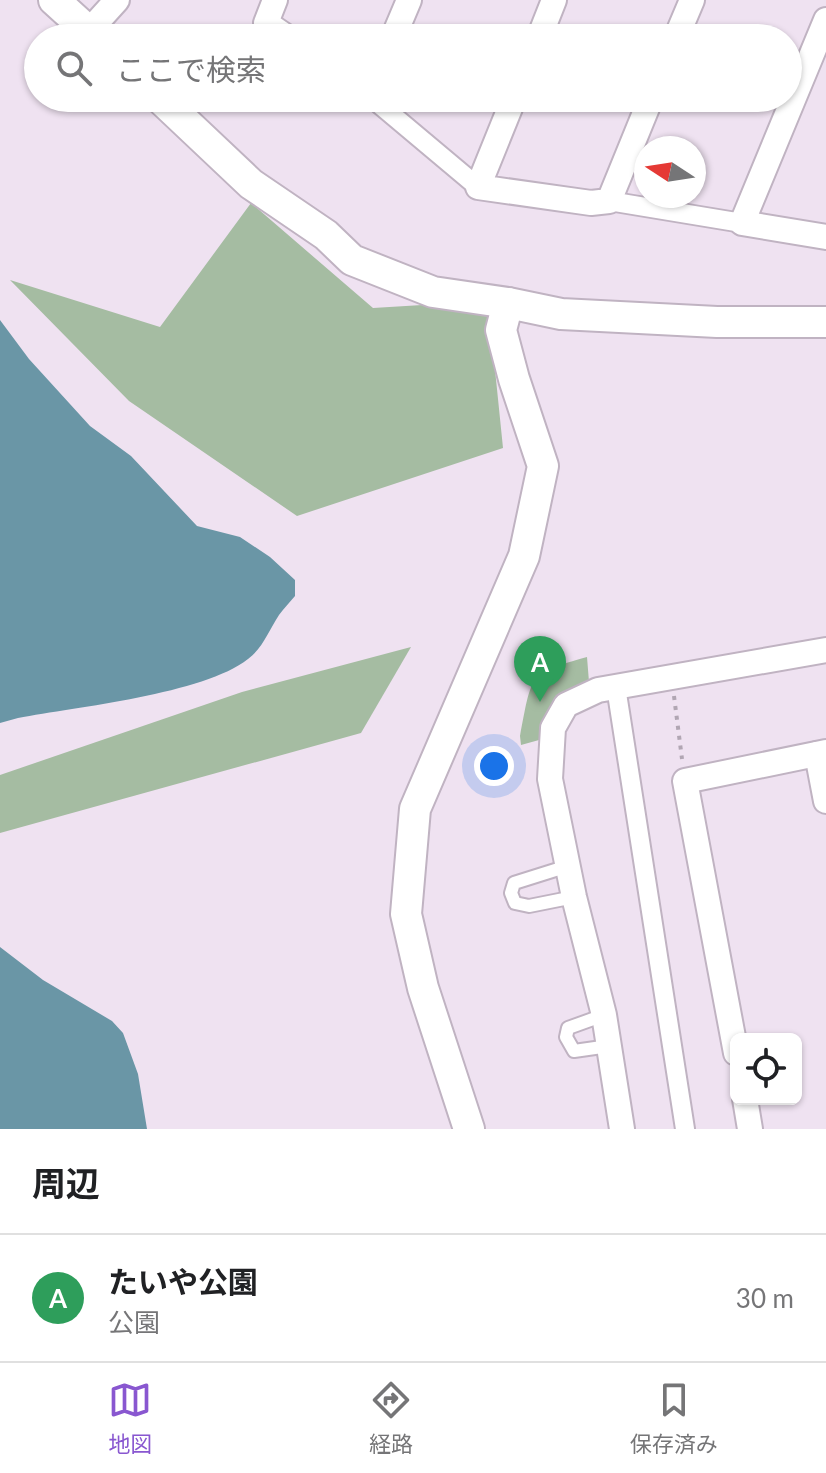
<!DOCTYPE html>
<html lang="ja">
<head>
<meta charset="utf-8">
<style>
	body { margin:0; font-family:Lato,"Noto Sans JP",sans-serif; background:#f6f6f6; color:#202124 }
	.controls { position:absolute; right:24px; bottom:24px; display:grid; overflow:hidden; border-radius:12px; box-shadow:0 2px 6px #0004 }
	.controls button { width:72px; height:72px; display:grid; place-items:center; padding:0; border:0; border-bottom:2px solid #e0e0e0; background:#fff; color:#202124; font:40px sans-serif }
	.compass { position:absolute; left:634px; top:136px; width:72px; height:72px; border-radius:50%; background:#fff; box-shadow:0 2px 6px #0004; rotate:282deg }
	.you { position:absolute; left:494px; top:766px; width:28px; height:28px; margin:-20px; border:6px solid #fff; border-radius:50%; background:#1a73e8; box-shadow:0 0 0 12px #1a73e833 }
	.badge { display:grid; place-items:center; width:52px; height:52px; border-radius:50%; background:#8957d0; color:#fff; font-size:26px; font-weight:700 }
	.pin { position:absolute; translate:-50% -66px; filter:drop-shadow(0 2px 4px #0008) }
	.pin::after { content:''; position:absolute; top:42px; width:28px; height:24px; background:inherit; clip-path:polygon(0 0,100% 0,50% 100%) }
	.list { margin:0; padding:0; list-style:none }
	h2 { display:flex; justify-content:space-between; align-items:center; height:104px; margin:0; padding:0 32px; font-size:34px }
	h2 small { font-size:26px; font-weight:400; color:#757577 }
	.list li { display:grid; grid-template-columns:52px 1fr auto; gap:24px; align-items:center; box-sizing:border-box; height:128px; padding:0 32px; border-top:2px solid #e0e0e0 }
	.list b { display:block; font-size:30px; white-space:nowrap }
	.list p { margin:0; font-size:26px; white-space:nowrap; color:#757577 }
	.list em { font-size:26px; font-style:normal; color:#757577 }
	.icon { flex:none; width:44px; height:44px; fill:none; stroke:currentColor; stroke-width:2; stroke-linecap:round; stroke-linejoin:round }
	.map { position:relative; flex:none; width:826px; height:1129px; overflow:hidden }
	.search { position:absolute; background:#fff; box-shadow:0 2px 6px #0004; left:24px; right:24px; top:24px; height:88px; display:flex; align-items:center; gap:20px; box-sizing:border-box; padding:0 28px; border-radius:44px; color:#757577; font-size:30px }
	.sheet { height:232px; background:#fff }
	nav { display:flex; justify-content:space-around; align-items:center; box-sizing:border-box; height:112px; border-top:2px solid #e0e0e0; background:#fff; font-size:22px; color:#757577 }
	nav a { display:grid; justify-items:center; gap:4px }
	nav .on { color:#8957d0 }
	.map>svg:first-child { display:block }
	.green { fill:#a5bca2 }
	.water { fill:#6a96a6 }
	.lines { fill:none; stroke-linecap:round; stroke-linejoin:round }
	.service-casing { stroke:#c0b3c2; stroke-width:16 }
	.pedestrian-casing { stroke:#c0b3c2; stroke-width:22 }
	.minor-casing { stroke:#c0b3c2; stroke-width:28 }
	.tertiary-casing { stroke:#c0b3c2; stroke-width:34 }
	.path { stroke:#b1a6b3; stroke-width:4; stroke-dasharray:4 6; stroke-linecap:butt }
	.service { stroke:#fff; stroke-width:12 }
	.pedestrian { stroke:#fff; stroke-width:18 }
	.minor { stroke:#fff; stroke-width:24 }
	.tertiary { stroke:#fff; stroke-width:30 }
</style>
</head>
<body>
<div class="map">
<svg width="826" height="1129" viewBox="0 0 826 1129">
	<rect width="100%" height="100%" fill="#efe2f1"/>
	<g class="green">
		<polygon points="251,203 373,308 488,301 503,448 297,516 129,401 10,280 160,327"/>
		<polygon points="411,647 361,733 0,833 0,775 242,692"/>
		<path d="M 587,657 L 589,682 C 558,689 542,709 539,740 L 521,745 L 520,736 C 532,677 526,674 587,657 Z"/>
	</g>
	<g class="water">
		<path d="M 0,320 L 29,359 L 90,426 L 131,456 L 197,526 L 240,537 L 270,557 L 295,580 L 295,596 C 290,602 284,608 279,615 C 269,630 263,648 248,659 C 204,694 76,707 18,718 L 0,723 Z"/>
		<polygon points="0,947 43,980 112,1021 123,1033 138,1074 147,1129 0,1129"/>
	</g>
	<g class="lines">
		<g class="service-casing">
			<g id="service">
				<polyline points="568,866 514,883 511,893 515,903 529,906 574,897"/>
				<polyline points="604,1015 568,1028 566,1037 574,1051 609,1046"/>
			</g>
		</g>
		<g class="pedestrian-casing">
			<g id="pedestrian">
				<polyline points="372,98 478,187"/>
				<polyline points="609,201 742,223"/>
				<polyline points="616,687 685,1129"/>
			</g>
		</g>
		<g class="minor-casing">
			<g id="minor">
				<polyline points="275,0 266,23 288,38"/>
				<polyline points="826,20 742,223 826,237"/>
				<polyline points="89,31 117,0"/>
				<polyline points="393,38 409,0"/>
				<polyline points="539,38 554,0"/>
				<polyline points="676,38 692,0"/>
				<polyline points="514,98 478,187 591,203 609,201 651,98"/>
				<polyline points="817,754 826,801"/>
				<polyline points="736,1053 685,781 826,752"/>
				<polyline points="745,1099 750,1129"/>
				<polyline points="622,1129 604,1015 574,897 550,779 553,728 566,705 598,690 826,650"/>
			</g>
		</g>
		<g class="tertiary-casing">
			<g id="tertiary">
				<polyline points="54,0 96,38"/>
				<polyline points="160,98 251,184 326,235 352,260 433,292 508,303 561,314 717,322 826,322"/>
				<polyline points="469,1129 423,988 406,914 415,809 524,556 543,466 514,379 501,330 508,303"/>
			</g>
		</g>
		<polyline class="path" points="674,696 682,759"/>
		<use href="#service" class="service"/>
		<use href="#pedestrian" class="pedestrian"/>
		<use href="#minor" class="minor"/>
		<use href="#tertiary" class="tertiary"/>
	</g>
</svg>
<div class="controls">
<button><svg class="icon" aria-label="locate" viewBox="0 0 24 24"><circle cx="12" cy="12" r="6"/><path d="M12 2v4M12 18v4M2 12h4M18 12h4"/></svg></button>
</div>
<svg class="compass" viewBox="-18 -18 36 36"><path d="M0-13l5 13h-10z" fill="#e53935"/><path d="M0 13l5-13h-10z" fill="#757577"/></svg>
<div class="you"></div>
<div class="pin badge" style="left:540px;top:702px;background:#2e9e5b">A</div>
<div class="search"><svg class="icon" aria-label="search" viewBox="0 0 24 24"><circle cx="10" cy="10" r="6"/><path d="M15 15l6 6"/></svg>ここで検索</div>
</div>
<section class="sheet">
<h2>周辺<small></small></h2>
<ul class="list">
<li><span class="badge" style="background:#2e9e5b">A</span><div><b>たいや公園</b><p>公園</p></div><em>30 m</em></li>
</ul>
</section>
<nav>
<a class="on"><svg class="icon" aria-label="map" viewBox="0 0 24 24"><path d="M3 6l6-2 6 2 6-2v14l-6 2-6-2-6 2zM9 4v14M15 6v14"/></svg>地図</a>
<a><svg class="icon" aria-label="directions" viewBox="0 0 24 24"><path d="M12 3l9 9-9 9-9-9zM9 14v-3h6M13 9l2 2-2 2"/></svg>経路</a>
<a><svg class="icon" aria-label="saved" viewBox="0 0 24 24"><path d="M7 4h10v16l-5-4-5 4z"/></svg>保存済み</a>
</nav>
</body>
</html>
